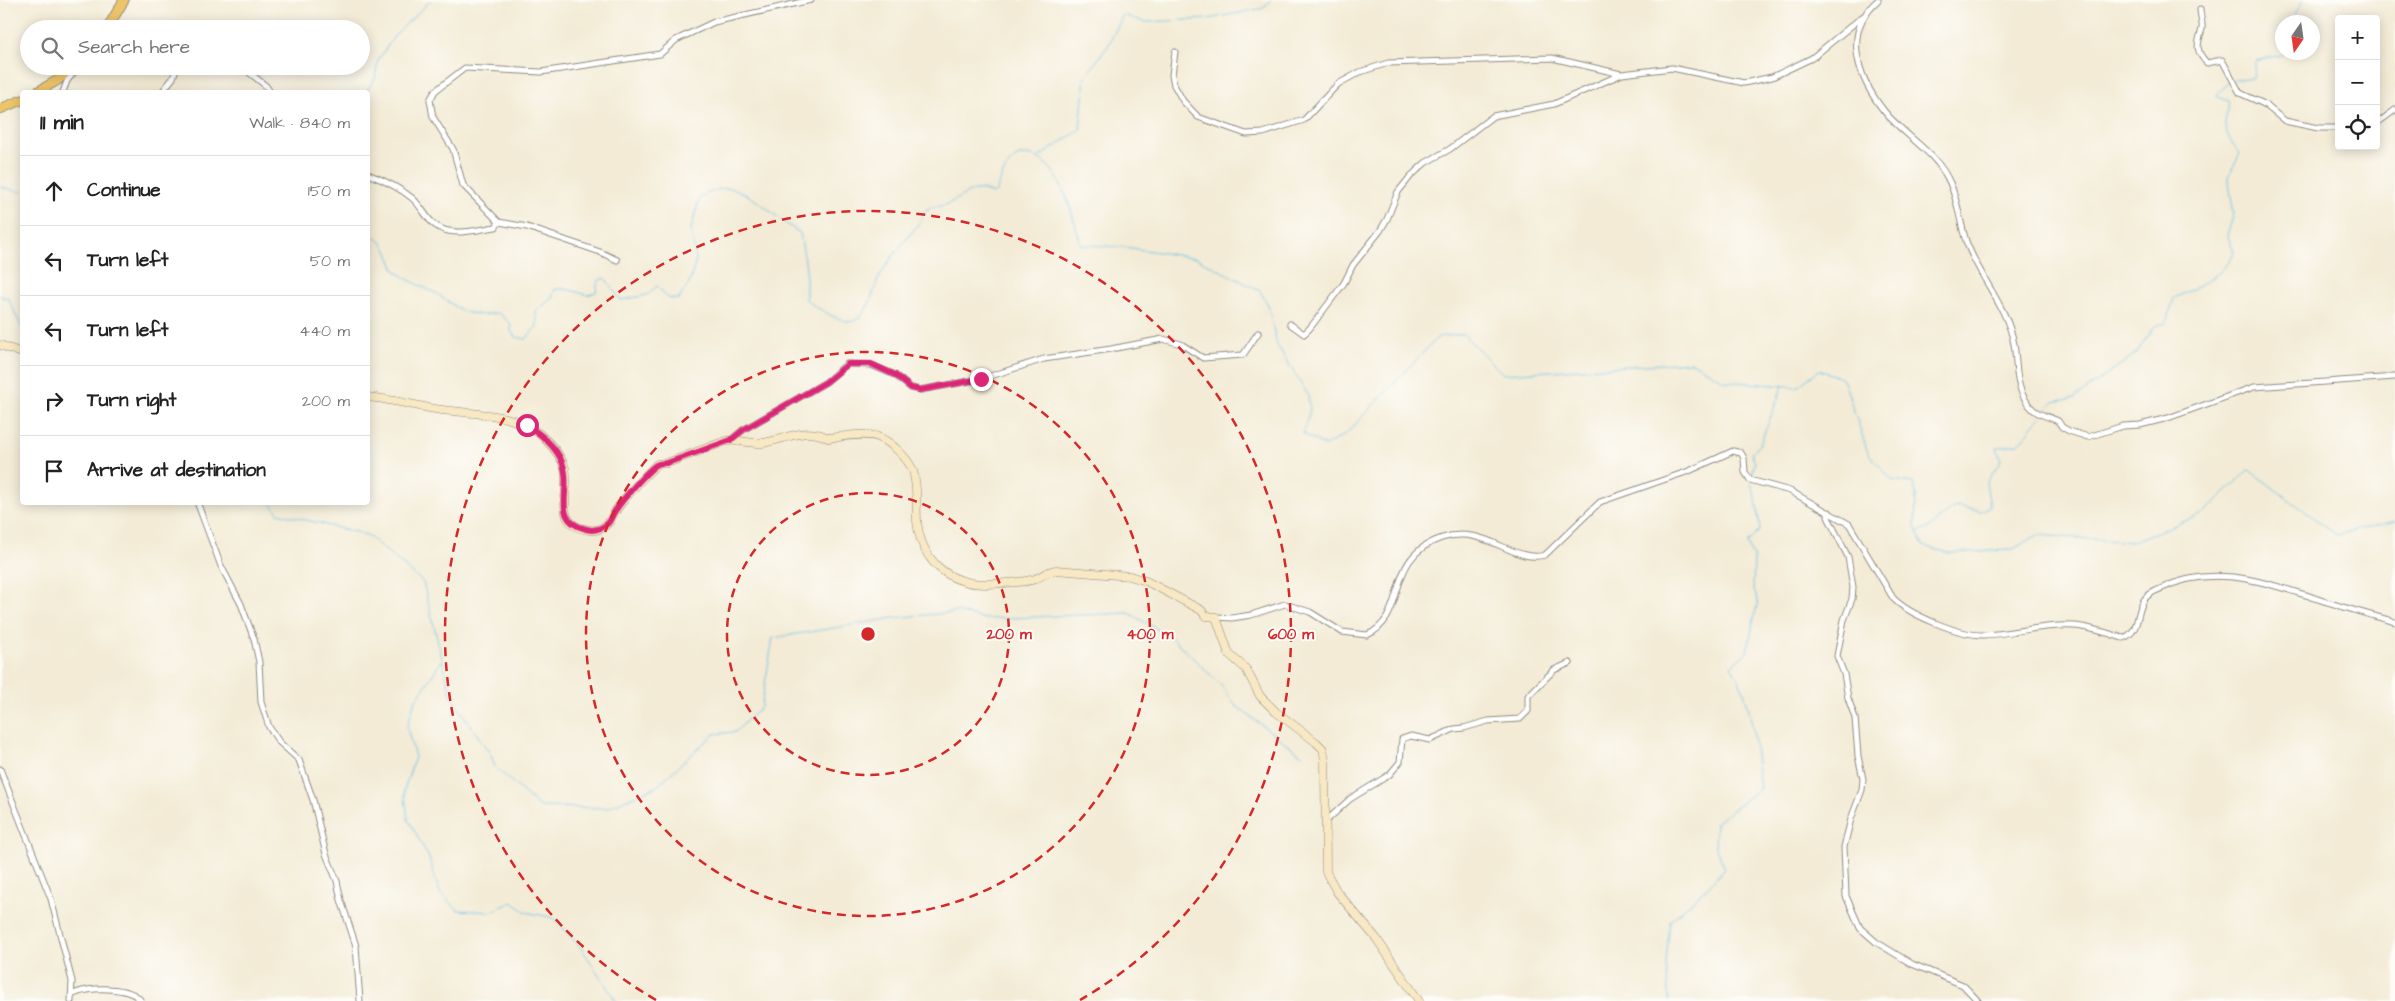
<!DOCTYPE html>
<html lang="en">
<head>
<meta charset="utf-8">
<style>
	body { margin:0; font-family:"Architects Daughter",sans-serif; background:#f6f6f6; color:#222 }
	.controls { position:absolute; right:15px; top:15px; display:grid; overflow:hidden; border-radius:5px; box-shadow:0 2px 12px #0003 }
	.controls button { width:45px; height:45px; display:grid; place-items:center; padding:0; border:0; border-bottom:1px solid #e0e0e0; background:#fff; color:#222; font:25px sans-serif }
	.compass { position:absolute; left:2275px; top:15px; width:45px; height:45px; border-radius:50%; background:#fff; box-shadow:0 2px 12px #0003; rotate:193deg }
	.stop { position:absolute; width:15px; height:15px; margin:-11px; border:4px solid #db2777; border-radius:50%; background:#fff }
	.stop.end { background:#db2777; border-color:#fff; box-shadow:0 1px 5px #0008 }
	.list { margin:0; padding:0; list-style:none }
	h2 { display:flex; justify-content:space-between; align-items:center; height:65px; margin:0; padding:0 20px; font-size:21px }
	h2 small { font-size:16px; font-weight:400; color:#767676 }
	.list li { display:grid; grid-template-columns:32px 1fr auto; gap:15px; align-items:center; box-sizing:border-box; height:70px; padding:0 20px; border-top:1px solid #e0e0e0 }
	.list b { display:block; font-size:19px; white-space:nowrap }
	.list em { font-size:16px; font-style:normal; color:#767676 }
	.icon { flex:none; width:28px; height:28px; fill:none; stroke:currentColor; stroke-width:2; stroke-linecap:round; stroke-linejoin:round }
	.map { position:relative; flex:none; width:2395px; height:1001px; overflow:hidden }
	.search { position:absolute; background:#fff; box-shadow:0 2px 12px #0003; left:20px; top:20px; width:350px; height:55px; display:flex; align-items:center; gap:12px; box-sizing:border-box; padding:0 18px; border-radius:28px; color:#767676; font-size:19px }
	.panel { position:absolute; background:#fff; box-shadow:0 2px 12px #0003; left:20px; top:90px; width:350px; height:415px; border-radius:5px }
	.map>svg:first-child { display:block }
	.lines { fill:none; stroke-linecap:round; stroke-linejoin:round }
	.stream { stroke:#6dc1e9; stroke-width:1 }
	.street-casing { stroke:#8f8b80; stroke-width:7 }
	.secondary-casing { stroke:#8f8b80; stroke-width:9 }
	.primary-casing { stroke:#8f8b80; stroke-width:11 }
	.street { stroke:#fff; stroke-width:5 }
	.secondary { stroke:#f8e8c3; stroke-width:8 }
	.primary { stroke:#edc569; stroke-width:9 }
	.route { stroke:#db2777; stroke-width:6 }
	.ring { fill:none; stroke:#d62828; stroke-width:2.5; stroke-dasharray:9 6 }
	.centre { fill:#d62828; stroke:#fdfcf7; stroke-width:2.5 }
	.ring-label { font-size:15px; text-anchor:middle; font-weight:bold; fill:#d62828; stroke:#fdfcf7; stroke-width:4; stroke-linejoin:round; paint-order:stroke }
</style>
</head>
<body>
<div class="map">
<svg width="2395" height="1001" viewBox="0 0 2395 1001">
	<rect width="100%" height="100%" fill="#fdfcf7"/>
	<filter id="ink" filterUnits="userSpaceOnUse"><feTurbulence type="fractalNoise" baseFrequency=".02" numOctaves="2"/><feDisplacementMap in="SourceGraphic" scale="10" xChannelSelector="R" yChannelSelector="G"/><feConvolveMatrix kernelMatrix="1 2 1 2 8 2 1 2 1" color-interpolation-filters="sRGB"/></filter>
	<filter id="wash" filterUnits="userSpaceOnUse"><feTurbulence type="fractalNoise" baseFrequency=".0096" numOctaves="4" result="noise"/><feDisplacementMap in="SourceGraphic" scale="20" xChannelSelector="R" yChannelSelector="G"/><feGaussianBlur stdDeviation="1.12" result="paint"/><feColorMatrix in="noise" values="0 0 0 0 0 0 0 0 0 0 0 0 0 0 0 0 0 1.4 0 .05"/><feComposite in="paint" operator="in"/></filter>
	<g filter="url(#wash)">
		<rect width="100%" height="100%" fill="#f3ebd5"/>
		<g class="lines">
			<g class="stream">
				<polyline points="2294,22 2293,18 2303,0"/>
				<polyline points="2282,34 2280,35 2282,47"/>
				<polyline points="2234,79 2253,78 2256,61 2284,54 2284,52"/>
				<polyline points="366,92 375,78 378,60 395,35 431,0"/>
				<polyline points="368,136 368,140"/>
				<polyline points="1039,157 1080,130 1085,77 1108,46 1123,15 1145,22 1209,19 1264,8 1270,0"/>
				<polyline points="0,187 22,192"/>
				<path d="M 368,235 L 379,240 L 386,248 L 395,270 L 407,279 L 437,294 L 463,312 L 483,315 L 499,313 L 511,324 L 511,331 L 515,337 L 526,339 L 537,326 L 536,311 L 552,298 L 555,289 L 566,289 L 588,295 L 596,292 L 598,281 L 605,278 L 621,300 L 647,295 L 657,286 C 666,294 665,301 679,299 L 690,282 L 696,260 L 691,229 L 700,197 C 709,193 721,187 730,188 C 754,193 779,221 800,233 L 806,268 L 806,299 C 811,306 846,325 854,321 C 868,314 872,295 877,282 C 887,260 906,241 920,222 C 922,219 923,214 926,211 C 933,205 941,207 948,204 C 964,196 976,183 992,194 L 996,192 C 1002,175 1010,150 1032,156 C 1062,164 1073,218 1081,245 L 1125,247 L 1196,258 L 1260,291 L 1268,305 L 1277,345 L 1308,395 L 1310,410 L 1303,434 L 1325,446 L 1346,434 L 1438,337 L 1463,334 L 1503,374 L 1692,362 L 1725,381 L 1797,387 L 1819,370 L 1840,377 L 1844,381 L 1868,453 L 1892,480 L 1913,483 L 1916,493 L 1915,527 L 1923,546 L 1949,553 L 2011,550 L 2038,535 L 2131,542 L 2203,514 L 2249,470 L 2337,535 L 2395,521"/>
				<polyline points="0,296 8,298 22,328"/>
				<path d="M 2043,414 L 2053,402 L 2075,398 L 2134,355 L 2156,325 L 2167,323 L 2174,298 C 2196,288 2225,275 2234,252 L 2227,235 L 2234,214 L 2228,177 L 2240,153 C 2233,144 2225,136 2225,124 C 2225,116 2230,110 2228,101 L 2216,96 L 2230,80"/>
				<polyline points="1751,477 1755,463 1751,453 1760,444 1783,385"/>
				<polyline points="271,502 278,513 367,535 423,582 452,698 491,755 495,767 540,807 606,808 656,787 714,734 735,732 761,707 773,638 894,618 957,612 985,619 1129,613 1172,638 1220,684 1235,705 1302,755"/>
				<polyline points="1918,532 1927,529 1956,506 1981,511 1990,506 1986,483 2001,460 1997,447 2019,444 2040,417"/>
				<polyline points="443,659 414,703 407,728 415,757 404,790 408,819 429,858 440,893 458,910 490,912 512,902 526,912 554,918 582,949 616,1001"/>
				<path d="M 1669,1001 L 1666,962 L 1670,921 L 1704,891 L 1725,868 L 1715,847 L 1716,823 L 1760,788 C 1754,746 1754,701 1731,666 L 1747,652 L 1758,600 L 1753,589 L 1754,559 L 1747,543 L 1760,530 L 1756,499 L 1751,483"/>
			</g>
		</g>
	</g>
	<g filter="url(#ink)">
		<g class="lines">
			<g class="street-casing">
				<g id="street">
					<path d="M 1878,0 C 1841,32 1858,78 1884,111 C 1905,137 1936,151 1950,183 C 1958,201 1960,223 1966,241 C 1979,277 2007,306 2014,344 C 2017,361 2015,383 2025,399 C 2034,415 2043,414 2058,421 L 2062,427 L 2069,431 L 2088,437 L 2123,426 L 2140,425 L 2168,418 L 2254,387 L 2395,377"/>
					<path d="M 2200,9 C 2200,15 2203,23 2202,29 C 2198,43 2194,50 2207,63 L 2222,60 L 2240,93 L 2264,104 L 2285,121 L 2318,128 L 2339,128"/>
					<polyline points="1175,52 1172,75 1174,85 1183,101 1198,117 1246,134 1263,133 1304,120 1338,84 1360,72 1388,63 1552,58 1621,74"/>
					<polyline points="241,66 266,86 270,92"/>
					<polyline points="63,92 67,81 79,66"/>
					<polyline points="162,92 173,78 177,66"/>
					<polyline points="2376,124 2395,110"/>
					<path d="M 368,174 C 383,180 399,187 412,198 C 423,207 428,224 442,229 C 458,236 479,229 496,227 L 499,222"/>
					<polyline points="617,260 600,252 527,227 499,222 463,185 453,149 433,117 430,100 435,91 465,68 541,72 660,54 676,40 714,22 811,0"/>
					<polyline points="1290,324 1304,334 1310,328 1344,283 1353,265 1380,231 1387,219 1398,192 1410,177 1425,163 1450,149 1493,116 1554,104 1622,74 1672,68 1744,83 1772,77 1812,58 1862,17"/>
					<polyline points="731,440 743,430 826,382 847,364 871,365 895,375 911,388 920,390 981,379 1044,359 1111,349 1163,339 1181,344 1203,358 1243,355 1258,333"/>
					<polyline points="197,502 221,566 241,604 254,639 259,662 261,702 269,727 279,742 299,760 313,800 326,854 337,881 341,900 356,946 360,1001"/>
					<polyline points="1829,512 1828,517 1848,557 1853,587 1852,599 1844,620 1837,656 1844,674 1848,698 1855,718 1858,756 1863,779 1862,790 1851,819 1844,847 1846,896 1860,928 1876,942 1912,964 1963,985 1978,1001"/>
					<path d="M 1216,617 L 1232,618 L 1251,615 L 1285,604 L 1310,612 L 1342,632 L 1367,635 C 1410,616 1382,558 1442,538 C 1486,524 1513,564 1545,555 L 1600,502 L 1689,471 L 1733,451 L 1741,453 L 1744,458 L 1745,472 L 1750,480 L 1790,491 L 1849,524 L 1893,598 C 1909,615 1959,635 1983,635 C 2014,634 2042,624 2074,626 C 2090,627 2107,633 2123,638 C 2140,633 2136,612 2144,600 C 2147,595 2155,591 2160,589 C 2213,563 2263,582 2315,598 C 2341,607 2368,614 2395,622"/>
					<polyline points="0,769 51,899 72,981 71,1001"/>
					<polyline points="1325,822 1350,799 1389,775 1400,762 1402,739 1411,736 1430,740 1454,729 1464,728 1488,721 1520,719 1528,711 1528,696 1554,670 1570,663"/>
					<path d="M 72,995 C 86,986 132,986 141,1001"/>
				</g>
			</g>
			<g class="secondary-casing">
				<g id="secondary">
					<polyline points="0,345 22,353"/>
					<path d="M 368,397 C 390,399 412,405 435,409 C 471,415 519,410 546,440 C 553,447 562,458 565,468 C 571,492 551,525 589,530 C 595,531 602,529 606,525 C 612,520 614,512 619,506 C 631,491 643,477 657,464 L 667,463 L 723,442 C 736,438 749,444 762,443 C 785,440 806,426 828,438 C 842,437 864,432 878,437 C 891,442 908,458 913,471 C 918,487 916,505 917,521 C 921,560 947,584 986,584 C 995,584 1028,582 1035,579 C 1043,576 1047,571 1056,570 L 1130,576 L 1146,581 L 1201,610 L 1206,616 L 1216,617 L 1229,654 L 1246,669 L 1260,696 L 1276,712 L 1316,742 L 1323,749 L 1325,760 L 1326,872 L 1337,892 L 1376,938 L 1419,1001"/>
				</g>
			</g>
			<g class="primary-casing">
				<g id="primary">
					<polyline points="107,29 124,0"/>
					<polyline points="37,92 58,80 73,66"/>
					<polyline points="0,109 22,100"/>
				</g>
			</g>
			<use href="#street" class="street"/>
			<use href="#secondary" class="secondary"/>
			<use href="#primary" class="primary"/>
		</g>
	</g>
	<g class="lines" filter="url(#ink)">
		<path class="route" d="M 527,425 C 542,435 560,450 564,468 C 571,492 551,520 586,529 C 593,531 601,529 607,524 C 611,521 612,515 615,511 C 623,499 645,473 656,465 C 659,463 663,463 667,463 L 731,440 L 743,430 L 826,382 L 848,364 L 871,364 L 895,375 L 911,388 L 920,390 L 981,379"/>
	</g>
	<g class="ring">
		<circle cx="868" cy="634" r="141"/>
		<circle cx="868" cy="634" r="282"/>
		<path d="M656 1000A423 423 0 1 1 1080 1000"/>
	</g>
	<circle cx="868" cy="634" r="8" class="centre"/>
	<g class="ring-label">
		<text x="1009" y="639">200 m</text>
		<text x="1150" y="639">400 m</text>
		<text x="1291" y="639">600 m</text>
	</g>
</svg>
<div class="controls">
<button>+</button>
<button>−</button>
<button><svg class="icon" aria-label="locate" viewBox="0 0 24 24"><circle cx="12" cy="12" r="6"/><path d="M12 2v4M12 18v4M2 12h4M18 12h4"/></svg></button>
</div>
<svg class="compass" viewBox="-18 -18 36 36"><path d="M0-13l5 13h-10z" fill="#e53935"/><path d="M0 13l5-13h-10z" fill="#767676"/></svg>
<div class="stop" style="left:527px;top:425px"></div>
<div class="stop end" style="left:981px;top:379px"></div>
<div class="search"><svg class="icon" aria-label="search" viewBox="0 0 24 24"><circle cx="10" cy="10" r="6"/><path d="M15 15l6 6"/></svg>Search here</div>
<section class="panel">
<h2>11 min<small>Walk · 840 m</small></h2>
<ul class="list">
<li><svg class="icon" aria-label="ahead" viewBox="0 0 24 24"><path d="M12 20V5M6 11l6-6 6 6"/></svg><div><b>Continue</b></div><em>150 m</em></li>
<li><svg class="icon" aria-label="left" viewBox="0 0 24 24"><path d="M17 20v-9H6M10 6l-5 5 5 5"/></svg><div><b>Turn left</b></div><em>50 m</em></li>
<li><svg class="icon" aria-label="left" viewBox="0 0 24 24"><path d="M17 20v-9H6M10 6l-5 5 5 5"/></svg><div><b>Turn left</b></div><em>440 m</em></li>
<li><svg class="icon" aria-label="right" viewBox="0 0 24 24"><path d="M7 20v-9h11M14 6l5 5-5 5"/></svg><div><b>Turn right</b></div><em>200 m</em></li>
<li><svg class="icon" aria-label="arrive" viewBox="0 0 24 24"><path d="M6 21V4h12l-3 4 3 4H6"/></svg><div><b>Arrive at destination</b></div></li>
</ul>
</section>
</div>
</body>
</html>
